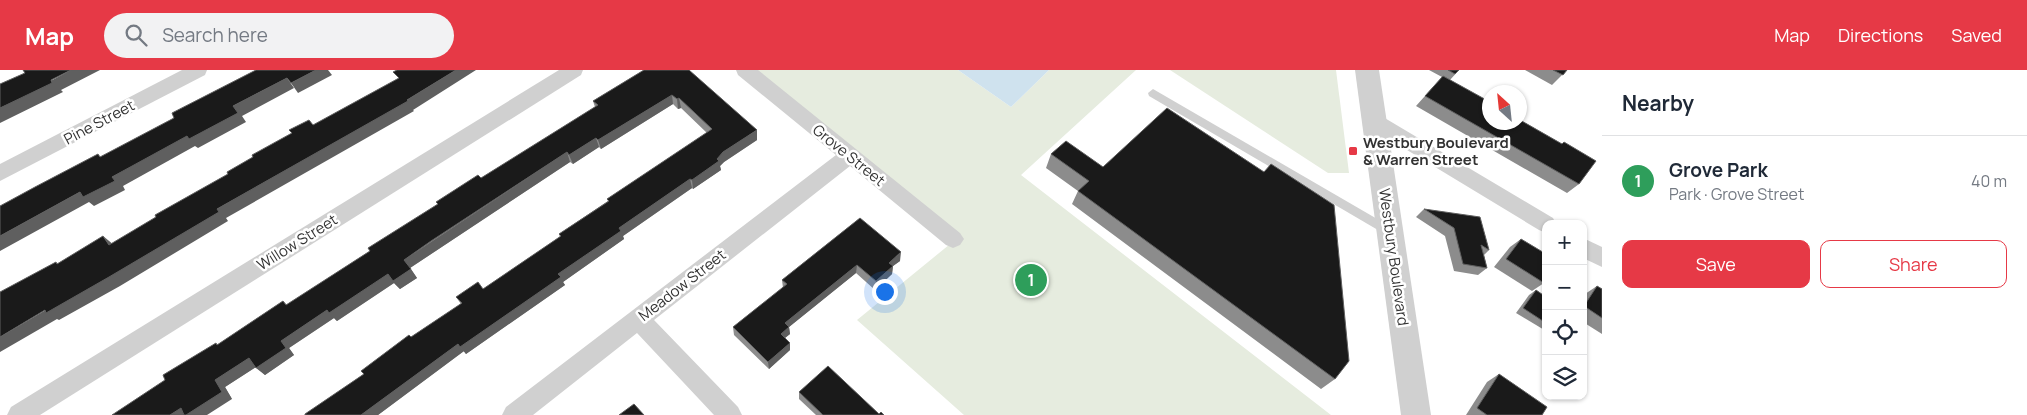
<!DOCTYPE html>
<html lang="en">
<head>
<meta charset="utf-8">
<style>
	body { margin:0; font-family:Manrope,sans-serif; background:#f2f2f3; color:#1f2937 }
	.controls { position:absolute; right:15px; bottom:15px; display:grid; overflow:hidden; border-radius:10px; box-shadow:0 1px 4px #0004 }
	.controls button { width:45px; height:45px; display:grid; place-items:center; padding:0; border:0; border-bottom:1px solid #e0e1e3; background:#fff; color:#1f2937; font:25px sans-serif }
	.compass { position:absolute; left:1482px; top:15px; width:45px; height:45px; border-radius:50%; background:#fff; box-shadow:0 1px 4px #0004; rotate:333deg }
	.you { position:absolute; left:884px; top:221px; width:18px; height:18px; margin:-12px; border:4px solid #fff; border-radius:50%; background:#1a73e8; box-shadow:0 0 0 8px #1a73e833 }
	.badge { display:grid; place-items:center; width:32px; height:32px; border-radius:50%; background:#e63946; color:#fff; font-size:16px; font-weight:700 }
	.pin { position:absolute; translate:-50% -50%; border:2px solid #fff; box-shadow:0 1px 5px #0006 }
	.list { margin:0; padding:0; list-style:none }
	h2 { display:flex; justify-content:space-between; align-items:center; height:65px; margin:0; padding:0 20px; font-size:21px }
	h2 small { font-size:16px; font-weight:400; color:#747a83 }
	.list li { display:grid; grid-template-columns:32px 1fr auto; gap:15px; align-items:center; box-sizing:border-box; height:90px; padding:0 20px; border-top:1px solid #e0e1e3 }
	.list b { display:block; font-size:19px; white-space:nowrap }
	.list p { margin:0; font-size:16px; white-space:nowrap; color:#747a83 }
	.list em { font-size:16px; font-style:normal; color:#747a83 }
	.actions { display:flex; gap:10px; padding:15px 20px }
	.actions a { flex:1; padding:11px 0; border:1px solid #e63946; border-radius:10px; text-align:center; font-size:18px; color:#e63946 }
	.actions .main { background:#e63946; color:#fff }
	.icon { flex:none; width:28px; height:28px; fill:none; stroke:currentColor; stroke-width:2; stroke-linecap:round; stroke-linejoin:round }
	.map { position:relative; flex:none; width:1602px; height:345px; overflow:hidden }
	header { display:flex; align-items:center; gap:30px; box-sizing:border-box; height:70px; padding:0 25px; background:#e63946; color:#fff }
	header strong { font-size:24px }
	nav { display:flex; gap:28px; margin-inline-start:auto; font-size:18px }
	.search { width:350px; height:45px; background:#f2f2f3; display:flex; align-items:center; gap:12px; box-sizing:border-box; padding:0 18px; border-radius:28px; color:#747a83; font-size:19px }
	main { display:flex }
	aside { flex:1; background:#fff }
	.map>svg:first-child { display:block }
	.green { fill:#e6ecdf }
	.water { fill:#cfe2ee }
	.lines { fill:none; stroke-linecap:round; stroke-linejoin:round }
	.service { fill:#d0d0d0; fill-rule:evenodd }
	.minor { fill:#d0d0d0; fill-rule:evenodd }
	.tertiary { fill:#d0d0d0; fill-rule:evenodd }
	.wall { fill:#8c8c8c }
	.shaded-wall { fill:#5f5f5f }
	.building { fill:#1a1a1a; stroke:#5f5f5f }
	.poi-dot { fill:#e63946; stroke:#fff; stroke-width:2 }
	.labels { text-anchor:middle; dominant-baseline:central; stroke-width:5; stroke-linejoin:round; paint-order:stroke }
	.street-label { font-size:15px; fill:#333; stroke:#fff }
	.poi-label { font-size:15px; font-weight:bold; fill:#333; stroke:#fff; text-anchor:start }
</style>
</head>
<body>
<header>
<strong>Map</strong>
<div class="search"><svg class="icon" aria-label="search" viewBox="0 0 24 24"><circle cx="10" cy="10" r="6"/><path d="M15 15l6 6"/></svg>Search here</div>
<nav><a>Map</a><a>Directions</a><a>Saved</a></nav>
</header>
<main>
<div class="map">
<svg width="1602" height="345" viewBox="0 0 1602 345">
	<rect width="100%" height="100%" fill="#fff"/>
	<g class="green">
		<polygon points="745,0 958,0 1011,37 1049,0 1136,0 1021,105 1331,345 964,345 857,250 955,170"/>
		<polygon points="1170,0 1336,0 1349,103 1328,103"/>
	</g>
	<polygon class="water" points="958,0 1049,0 1011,37"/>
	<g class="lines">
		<polygon class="service" points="1153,19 1391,157 1393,160 1391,163 1383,163 1149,26 1148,23"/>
		<g class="minor">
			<polygon points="182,0 207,0 205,5 0,111 0,94"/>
			<polygon points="559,0 583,0 581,5 40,345 7,345 11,337"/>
			<polygon points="736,0 758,0 960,163 964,169 960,175 953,178 946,175 850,96 654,250 738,337 742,345 714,345 637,263 533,345 502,345 506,337 836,85 738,5"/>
			<polygon points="1376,44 1383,47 1553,148 1556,154 1546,154 1546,163 1539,160 1369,57 1366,52 1369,47"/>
			<polygon points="1583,168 1602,177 1602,197 1583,188"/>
		</g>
		<polygon class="tertiary" points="1355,0 1379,0 1431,345 1401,345"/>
	</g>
	<g class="wall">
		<polygon points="644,0 757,70 724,92 720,96 721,100 693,119 692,118 623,166 624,169 563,212 565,215 466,284 464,281 378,345 305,345 364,304 411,267 461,234 456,227 483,219 560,167 559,164 608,131 607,129 707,63 681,38 678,39 673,34 601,79 599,77 573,94 570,92 410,198 417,208 400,219 394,213 337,251 334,248 289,278 294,285 265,305 256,297 225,317 232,329 165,310 283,231 287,235 370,181 481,108 595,37 593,31"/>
		<polygon points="1429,0 1459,0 1450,10 1562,74 1564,72 1579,114 1567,123 1416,36 1442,7"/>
		<polygon points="1525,0 1567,0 1552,15"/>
		<polygon points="1066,71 1335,309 1321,319 1072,134 1078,121 1046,98 1051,84"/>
		<polygon points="1424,139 1489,180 1484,185 1487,198 1478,205 1454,201 1445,166 1416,147"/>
		<polygon points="860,148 900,191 893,196 892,204 875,220 856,203 789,257 790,264 785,268 790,273 790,280 769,299 734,265 733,257 783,218 782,210"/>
		<polygon points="1521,169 1544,213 1532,221 1494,197 1510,177"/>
		<polygon points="1597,216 1602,219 1602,264 1583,252 1583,226 1585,224"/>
		<polygon points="1536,220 1546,227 1546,261 1516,243 1529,225"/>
		<polygon points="1499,304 1542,345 1466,345 1487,312"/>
		<polygon points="799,322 879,344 884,345 816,345 799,329"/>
	</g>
	<g class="shaded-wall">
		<polygon points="71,0 100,0 61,20 63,22 0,53 0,38"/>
		<polygon points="316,0 328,0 332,5 298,23 291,13"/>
		<polygon points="456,0 476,0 413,40 414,41 226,148 228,151 120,216 59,250 57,249 0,282 0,267 217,139 407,30"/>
		<polygon points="287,8 294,18 242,46 246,52 198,78 195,76 123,116 125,120 94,136 89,132 0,181 0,166 80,122 112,107 233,36"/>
		<polygon points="672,25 673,34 601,79 598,70"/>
		<polygon points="679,28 681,38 678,39 677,29"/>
		<polygon points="757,60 757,70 724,92 720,96 721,100 693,119 692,110 723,82"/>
		<polygon points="596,68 599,77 573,94 569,85"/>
		<polygon points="567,82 570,92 410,198 404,190"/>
		<polygon points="690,109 692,118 623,166 624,169 563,212 565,215 466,284 460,277 619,158"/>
		<polygon points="103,166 114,175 109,175"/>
		<polygon points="901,182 900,191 893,196 892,204 875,220 876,211 889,193"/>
		<polygon points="857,195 856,203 789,257 790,264 781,271 781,264 785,253"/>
		<polygon points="411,199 417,208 400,219 394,213 337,251 334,248 289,278 294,285 265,305 256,298 281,271 327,240 388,204"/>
		<polygon points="790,273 790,280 769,299 768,292"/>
		<polygon points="458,274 464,281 378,345 361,345"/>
		<polygon points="249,288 259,295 225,317 232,329 207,345 170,345 215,310"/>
	</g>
	<g class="building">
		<polygon points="23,0 71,0 51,10 52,13 0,38 0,14 25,3"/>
		<polygon points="256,0 316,0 291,13 287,8 233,36 238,43 189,69 187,66 112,107 115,111 83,127 80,122 0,166 0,136 35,117 98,84 100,87 174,48 172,43"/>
		<polygon points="397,0 456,0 407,30 408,31 217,139 219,142 109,207 46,243 45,240 0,267 0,222 56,192 57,194 103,166 109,175 156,147 155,145 228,104 227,102 253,87 252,85 292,63 289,60 309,50 313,55 399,8 393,2"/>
		<polygon points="644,0 689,0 757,60 723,82 717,89 719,91 692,110 690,109 619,158 621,161 558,204 561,207 460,277 458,274 361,345 305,345 305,344 364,304 361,301 409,265 411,267 462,233 456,227 478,212 483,219 561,166 559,164 609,131 607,129 712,59 679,28 677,29 672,25 598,70 596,68 569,85 567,82 431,171 404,190 411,199 393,211 388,204 329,243 327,240 281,271 286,278 256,298 249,288 215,310 222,322 186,345 184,345 181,338 170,345 112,345 165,310 163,305 216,273 217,275 283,231 286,235 370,181 368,178 438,134 436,132 478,105 481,108 598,35 593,31"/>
		<polygon points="1448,0 1459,0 1455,4"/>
		<polygon points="1553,0 1567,0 1563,5"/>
		<polygon points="1443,6 1490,32 1490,52 1520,52 1520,50 1562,74 1564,72 1596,91 1579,114 1425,26"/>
		<polygon points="1167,38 1264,102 1271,94 1334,135 1349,291 1335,309 1078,121 1089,111 1051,84 1066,71 1103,97"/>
		<polygon points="1424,139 1480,147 1489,180 1481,175 1487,198 1463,194 1454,158"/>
		<polygon points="860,148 901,182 889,193 893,196 876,211 857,195 785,253 789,257 781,264 790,273 768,292 733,257 787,214 782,210"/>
		<polygon points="1521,169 1546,184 1546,210 1544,213 1506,189"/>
		<polygon points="1597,216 1602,219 1602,248 1584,236"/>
		<polygon points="1536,220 1546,227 1546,253 1523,238"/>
		<polygon points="828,296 879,344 881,342 884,345 823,345 799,322"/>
		<polygon points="1499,304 1547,337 1542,345 1487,345 1477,338"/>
		<polygon points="634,334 644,345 619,345"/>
	</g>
	<rect class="poi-dot" x="1348" y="76" width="10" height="10" rx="2.5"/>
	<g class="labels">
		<g class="street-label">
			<text transform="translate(99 52) rotate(-28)">Pine Street</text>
			<text transform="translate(849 85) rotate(39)">Grove Street</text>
			<text transform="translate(297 172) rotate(-32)">Willow Street</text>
			<text transform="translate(1394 187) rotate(82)">Westbury Boulevard</text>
			<text transform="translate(682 215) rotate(-38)">Meadow Street</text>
		</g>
		<g class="poi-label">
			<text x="1363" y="72">Westbury Boulevard<tspan x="1363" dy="17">&amp; Warren Street</tspan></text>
		</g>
	</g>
</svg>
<div class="controls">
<button>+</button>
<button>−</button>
<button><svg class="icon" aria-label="locate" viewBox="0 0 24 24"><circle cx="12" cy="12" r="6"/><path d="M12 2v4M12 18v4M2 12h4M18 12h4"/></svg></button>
<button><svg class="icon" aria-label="layers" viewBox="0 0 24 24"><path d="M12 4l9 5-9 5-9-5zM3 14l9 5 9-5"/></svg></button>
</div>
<svg class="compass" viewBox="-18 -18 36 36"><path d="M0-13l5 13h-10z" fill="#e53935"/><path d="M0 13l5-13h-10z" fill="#747a83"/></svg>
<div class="you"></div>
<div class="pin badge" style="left:1031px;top:210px;background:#2e9e5b">1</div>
</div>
<aside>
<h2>Nearby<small></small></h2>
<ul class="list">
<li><span class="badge" style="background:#2e9e5b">1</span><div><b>Grove Park</b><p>Park · Grove Street</p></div><em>40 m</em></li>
</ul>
<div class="actions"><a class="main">Save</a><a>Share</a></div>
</aside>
</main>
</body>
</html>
